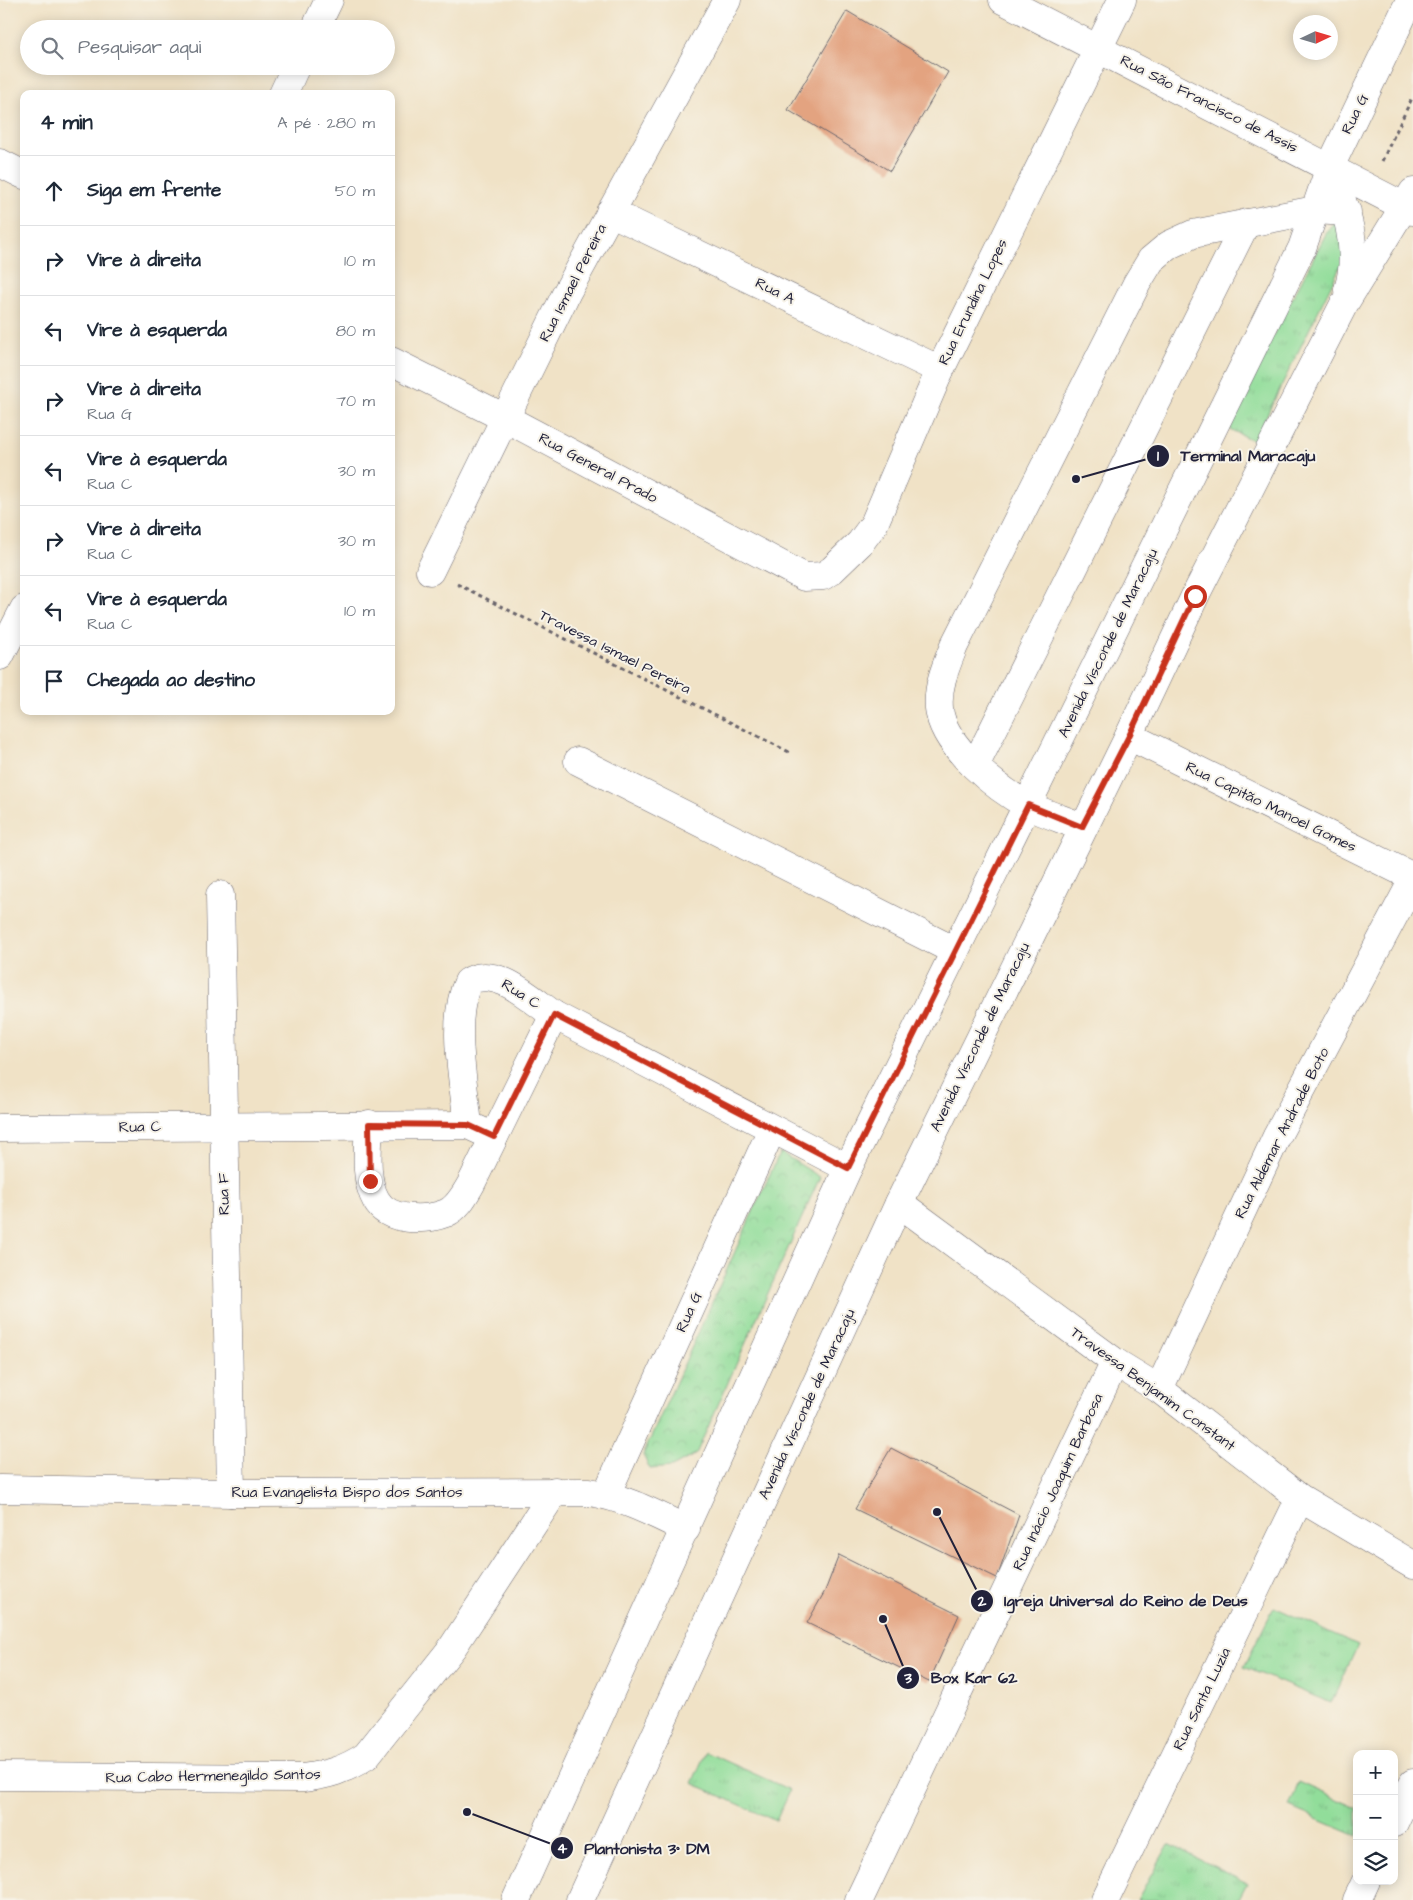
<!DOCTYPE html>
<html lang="pt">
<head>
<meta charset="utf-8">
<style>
	body { margin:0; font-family:"Architects Daughter",sans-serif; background:#f2f2f3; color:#1f2937 }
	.controls { position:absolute; right:15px; bottom:15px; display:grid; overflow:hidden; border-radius:10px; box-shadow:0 2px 12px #0003 }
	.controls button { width:45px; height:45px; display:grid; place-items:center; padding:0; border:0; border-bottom:1px solid #e0e1e3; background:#fff; color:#1f2937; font:25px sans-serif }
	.compass { position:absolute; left:1293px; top:15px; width:45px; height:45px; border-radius:50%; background:#fff; box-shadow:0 2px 12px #0003; rotate:86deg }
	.stop { position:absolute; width:15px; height:15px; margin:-11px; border:4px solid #c8321e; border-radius:50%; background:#fff }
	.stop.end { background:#c8321e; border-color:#fff; box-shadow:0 1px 5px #0008 }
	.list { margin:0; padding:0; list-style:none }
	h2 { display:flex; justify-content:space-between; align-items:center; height:65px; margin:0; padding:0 20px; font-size:21px }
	h2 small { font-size:16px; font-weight:400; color:#747a83 }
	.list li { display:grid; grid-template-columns:32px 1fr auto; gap:15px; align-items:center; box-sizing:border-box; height:70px; padding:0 20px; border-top:1px solid #e0e1e3 }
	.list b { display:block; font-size:19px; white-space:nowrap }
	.list p { margin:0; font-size:16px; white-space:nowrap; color:#747a83 }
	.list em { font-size:16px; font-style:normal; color:#747a83 }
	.icon { flex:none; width:28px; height:28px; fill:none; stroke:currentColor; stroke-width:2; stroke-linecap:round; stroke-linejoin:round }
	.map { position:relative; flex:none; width:1413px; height:1900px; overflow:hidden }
	.search { position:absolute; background:#fff; box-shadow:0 2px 12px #0003; left:20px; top:20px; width:375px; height:55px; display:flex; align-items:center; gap:12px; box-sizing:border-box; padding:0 18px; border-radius:28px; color:#747a83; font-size:19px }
	.panel { position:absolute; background:#fff; box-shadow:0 2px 12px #0003; left:20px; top:90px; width:375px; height:625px; border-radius:10px }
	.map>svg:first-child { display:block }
	.grass { fill:url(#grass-tufts); stroke:#5a806a }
	.park { fill:url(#park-crowns); stroke:#5a806a }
	.building { fill:#e3a380 }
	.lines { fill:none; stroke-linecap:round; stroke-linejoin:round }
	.minor-casing { stroke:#6a656c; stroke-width:29 }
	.major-casing { stroke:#6a656c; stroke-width:29 }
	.path { stroke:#6a656c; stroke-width:3; stroke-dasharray:4 4; stroke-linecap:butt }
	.minor { stroke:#fff; stroke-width:28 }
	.major { stroke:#fff; stroke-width:28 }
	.route { stroke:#c8321e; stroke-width:6 }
	.labels { text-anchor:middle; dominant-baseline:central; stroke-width:4; stroke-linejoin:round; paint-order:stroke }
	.street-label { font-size:15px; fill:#22223b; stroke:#f7f3e8 }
	.leader { fill:none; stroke:#22223b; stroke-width:2 }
	.callout-dot { fill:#22223b; stroke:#f7f3e8; stroke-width:2 }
	.mark-label { font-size:15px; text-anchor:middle; font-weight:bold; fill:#fff }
	.callout-label { font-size:16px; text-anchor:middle; font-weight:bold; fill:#22223b; stroke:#f7f3e8; stroke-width:4; stroke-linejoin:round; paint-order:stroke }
</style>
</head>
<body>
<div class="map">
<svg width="1413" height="1900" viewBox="0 0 1413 1900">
	<defs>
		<pattern id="grass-tufts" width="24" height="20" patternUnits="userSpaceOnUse" patternTransform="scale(1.25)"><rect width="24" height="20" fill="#91dd9a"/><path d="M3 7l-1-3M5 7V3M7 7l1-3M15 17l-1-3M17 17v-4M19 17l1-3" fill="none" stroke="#7dbd86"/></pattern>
		<pattern id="park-crowns" width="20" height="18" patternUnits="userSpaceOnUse" patternTransform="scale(1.25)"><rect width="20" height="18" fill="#91dd9a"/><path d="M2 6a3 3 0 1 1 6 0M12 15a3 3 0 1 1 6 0" fill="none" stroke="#7dbd86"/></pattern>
	</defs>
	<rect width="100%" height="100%" fill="#f7f3e8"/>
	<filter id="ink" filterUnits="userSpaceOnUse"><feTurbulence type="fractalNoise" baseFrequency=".02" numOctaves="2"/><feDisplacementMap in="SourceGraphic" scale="10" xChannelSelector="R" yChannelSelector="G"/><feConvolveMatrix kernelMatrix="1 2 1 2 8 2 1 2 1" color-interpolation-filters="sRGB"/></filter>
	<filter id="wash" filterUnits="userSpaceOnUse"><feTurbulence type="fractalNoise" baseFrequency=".0096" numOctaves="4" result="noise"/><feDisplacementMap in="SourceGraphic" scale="20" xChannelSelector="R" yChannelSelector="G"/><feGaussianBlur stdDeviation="1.12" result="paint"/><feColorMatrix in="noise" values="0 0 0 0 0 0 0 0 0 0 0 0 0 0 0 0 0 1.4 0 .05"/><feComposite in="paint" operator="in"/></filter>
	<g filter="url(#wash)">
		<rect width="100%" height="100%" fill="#f0e2c6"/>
		<g class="grass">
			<polygon points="1336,220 1347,253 1254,441 1225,427 1329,228"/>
			<polygon points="1274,1607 1358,1645 1331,1703 1244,1667"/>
			<polygon points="706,1752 790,1790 776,1821 692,1783"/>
			<polygon points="1299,1782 1357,1808 1357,1836 1289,1807"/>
			<polygon points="1169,1844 1247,1883 1238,1900 1137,1900"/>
		</g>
		<polygon class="park" points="780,1152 820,1177 696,1454 672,1467 650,1469 643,1455"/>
		<g id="blocks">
			<g class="building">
				<polygon points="847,11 948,72 890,171 788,110"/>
				<polygon points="891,1448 1019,1515 997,1578 855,1509"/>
				<polygon points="839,1555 959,1615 929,1682 807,1623 825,1591"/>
			</g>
		</g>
	</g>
	<g filter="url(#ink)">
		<use href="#blocks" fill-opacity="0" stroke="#6a656c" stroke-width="1"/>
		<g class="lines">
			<g class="minor-casing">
				<g id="minor">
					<polyline points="1003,0 1413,211"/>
					<polyline points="315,29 329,0"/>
					<polyline points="283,94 296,66"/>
					<polyline points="0,163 24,175"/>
					<polyline points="610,212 940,370"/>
					<polyline points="391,361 505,418 804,577 823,576 832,570 860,543 874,524 940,370 1122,0"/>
					<polyline points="430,571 567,292 727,0"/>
					<polyline points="0,656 24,609"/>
					<polyline points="1129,736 1413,877"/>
					<polyline points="578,761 955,951"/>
					<polyline points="975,766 1246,223"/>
					<path d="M 1082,827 C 1065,820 1046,814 1029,806 C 997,789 942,746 939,708 C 937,686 946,666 954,646 L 1137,283 L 1151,260 L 1169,245 L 1193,234 L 1315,210 L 1347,212"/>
					<polyline points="220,895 231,1493"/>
					<path d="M 369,1124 C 368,1148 364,1179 376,1200 C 388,1222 425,1221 446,1213 C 458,1208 465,1194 471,1184 L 554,1015"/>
					<path d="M 468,1125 C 464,1084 450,1020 468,982 C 495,964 532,1000 554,1015 L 848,1168"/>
					<polyline points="0,1128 468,1125 494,1137"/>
					<polyline points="899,1203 1115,1362 1159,1389 1300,1498 1413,1565"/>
					<polyline points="1159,1389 1277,1136 1413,880"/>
					<path d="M 0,1489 L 231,1493 L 589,1492 C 623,1497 655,1514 686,1529"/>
					<polyline points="606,1495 772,1129"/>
					<path d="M 0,1776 L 303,1778 C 327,1775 345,1770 366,1756 L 452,1648 L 555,1491"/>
					<polyline points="1394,1823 1413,1783"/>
					<polyline points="859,1900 1115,1362"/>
					<polyline points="1105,1900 1300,1498"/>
					<polyline points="1357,1900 1366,1881"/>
				</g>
			</g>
			<g class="major-casing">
				<g id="major">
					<path d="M 1330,167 C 1345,206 1361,248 1348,290"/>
					<polyline points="516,1900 848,1168 1302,248 1330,167 1410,0"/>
					<polyline points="580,1900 899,1203 1129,736 1195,596 1343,306 1413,192"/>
				</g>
			</g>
			<g class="path">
				<polyline points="1382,161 1413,96"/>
				<polyline points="457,584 791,753"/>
			</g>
			<use href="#minor" class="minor"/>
			<use href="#major" class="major"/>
		</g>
	</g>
	<g class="lines" filter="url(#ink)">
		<polyline class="route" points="370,1181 369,1124 468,1125 494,1137 554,1015 848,1168 1028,805 1082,827 1129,736 1195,596"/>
	</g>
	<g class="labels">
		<g class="street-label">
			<text transform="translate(1209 104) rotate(27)">Rua São Francisco de Assis</text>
			<text transform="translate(1355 114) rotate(-64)">Rua G</text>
			<text transform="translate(573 283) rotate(-63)">Rua Ismael Pereira</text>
			<text transform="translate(775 291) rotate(26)">Rua A</text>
			<text transform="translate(973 302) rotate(-64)">Rua Erundina Lopes</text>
			<text transform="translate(598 468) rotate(28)">Rua General Prado</text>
			<text transform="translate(1108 643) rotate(-64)">Avenida Visconde de Maracaju</text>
			<text transform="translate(615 652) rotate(27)">Travessa Ismael Pereira</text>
			<text transform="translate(1271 807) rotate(26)">Rua Capitão Manoel Gomes</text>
			<text transform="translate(521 994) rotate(32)">Rua C</text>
			<text transform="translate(980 1037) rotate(-64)">Avenida Visconde de Maracaju</text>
			<text transform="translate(140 1127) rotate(-1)">Rua C</text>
			<text transform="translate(1282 1133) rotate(-63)">Rua Aldemar Andrade Boto</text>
			<text transform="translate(224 1194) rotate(-91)">Rua F</text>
			<text transform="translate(689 1312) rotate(-66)">Rua G</text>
			<text transform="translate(1153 1389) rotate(36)">Travessa Benjamim Constant</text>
			<text transform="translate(807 1404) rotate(-65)">Avenida Visconde de Maracaju</text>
			<text transform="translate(1058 1482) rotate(-65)">Rua Inácio Joaquim Barbosa</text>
			<text x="347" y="1492">Rua Evangelista Bispo dos Santos</text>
			<text transform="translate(1202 1699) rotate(-64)">Rua Santa Luzia</text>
			<text transform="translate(213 1776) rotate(-1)">Rua Cabo Hermenegildo Santos</text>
		</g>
	</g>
	<path class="leader" d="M1076 479L1158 456M937 1512L982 1601M883 1619L908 1678M467 1812L562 1848"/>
	<g class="callout-dot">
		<circle cx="1076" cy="479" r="5"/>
		<circle cx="937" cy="1512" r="5"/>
		<circle cx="883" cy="1619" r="5"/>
		<circle cx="467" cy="1812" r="5"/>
		<circle cx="1158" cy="456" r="12"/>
		<circle cx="982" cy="1601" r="12"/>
		<circle cx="908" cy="1678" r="12"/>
		<circle cx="562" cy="1848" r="12"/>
	</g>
	<g class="mark-label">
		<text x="1158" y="461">1</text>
		<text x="982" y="1606">2</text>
		<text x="908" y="1683">3</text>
		<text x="562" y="1853">4</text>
	</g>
	<g class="callout-label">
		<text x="1248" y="461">Terminal Maracaju</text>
		<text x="1126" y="1606">Igreja Universal do Reino de Deus</text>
		<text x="974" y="1683">Box Kar 62</text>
		<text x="647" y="1854">Plantonista 3° DM</text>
	</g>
</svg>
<div class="controls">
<button>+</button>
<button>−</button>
<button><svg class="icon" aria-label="layers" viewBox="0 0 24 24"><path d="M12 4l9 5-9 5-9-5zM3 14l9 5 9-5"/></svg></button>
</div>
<svg class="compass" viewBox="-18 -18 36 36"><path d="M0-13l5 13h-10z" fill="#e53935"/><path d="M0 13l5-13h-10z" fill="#747a83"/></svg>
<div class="stop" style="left:1195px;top:596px"></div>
<div class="stop end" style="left:370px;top:1181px"></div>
<div class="search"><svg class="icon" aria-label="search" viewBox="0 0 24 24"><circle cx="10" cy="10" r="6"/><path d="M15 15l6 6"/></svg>Pesquisar aqui</div>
<section class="panel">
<h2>4 min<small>A pé · 280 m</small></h2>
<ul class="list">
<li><svg class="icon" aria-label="ahead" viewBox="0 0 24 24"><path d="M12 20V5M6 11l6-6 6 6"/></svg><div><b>Siga em frente</b></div><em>50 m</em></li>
<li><svg class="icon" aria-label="right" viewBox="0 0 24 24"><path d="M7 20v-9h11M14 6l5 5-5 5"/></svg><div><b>Vire à direita</b></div><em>10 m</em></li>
<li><svg class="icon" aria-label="left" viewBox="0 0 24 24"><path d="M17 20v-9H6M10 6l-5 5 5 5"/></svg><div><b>Vire à esquerda</b></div><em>80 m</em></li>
<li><svg class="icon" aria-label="right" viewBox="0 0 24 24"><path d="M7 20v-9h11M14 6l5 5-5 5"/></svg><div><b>Vire à direita</b><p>Rua G</p></div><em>70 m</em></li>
<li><svg class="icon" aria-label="left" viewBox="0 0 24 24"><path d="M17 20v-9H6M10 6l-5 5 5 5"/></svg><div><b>Vire à esquerda</b><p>Rua C</p></div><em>30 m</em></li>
<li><svg class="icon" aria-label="right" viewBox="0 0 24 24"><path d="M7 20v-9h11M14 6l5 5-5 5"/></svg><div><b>Vire à direita</b><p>Rua C</p></div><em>30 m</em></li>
<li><svg class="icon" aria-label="left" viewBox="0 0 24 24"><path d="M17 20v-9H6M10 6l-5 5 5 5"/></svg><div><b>Vire à esquerda</b><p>Rua C</p></div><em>10 m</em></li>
<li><svg class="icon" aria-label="arrive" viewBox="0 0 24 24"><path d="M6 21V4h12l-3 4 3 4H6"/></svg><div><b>Chegada ao destino</b></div></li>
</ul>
</section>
</div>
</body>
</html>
